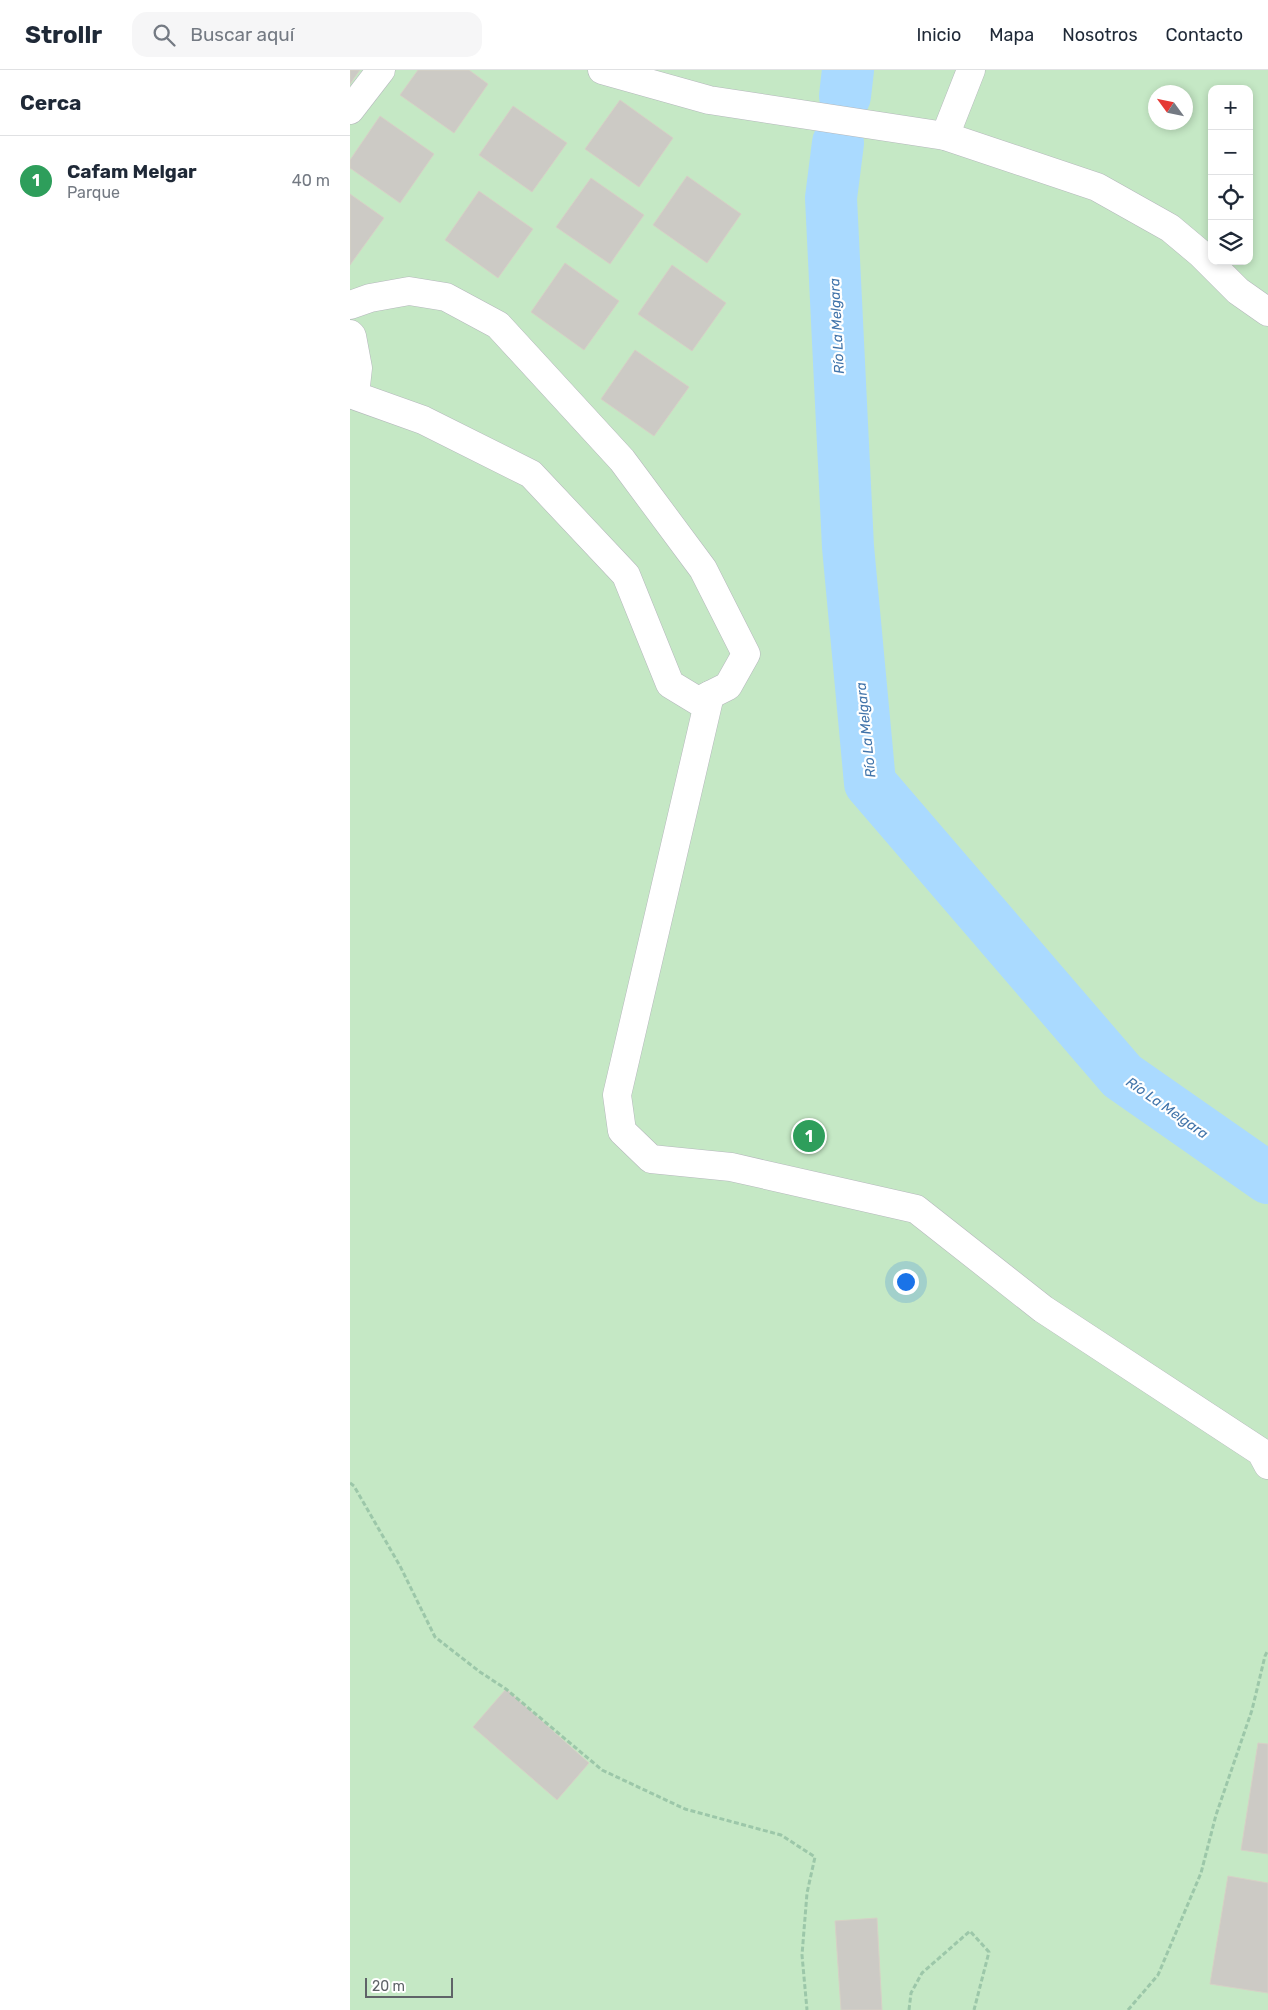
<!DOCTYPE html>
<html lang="es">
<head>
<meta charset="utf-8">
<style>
	body { margin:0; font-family:Rubik,sans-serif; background:#f6f6f7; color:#1f2937 }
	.controls { position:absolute; right:15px; top:15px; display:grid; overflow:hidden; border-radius:10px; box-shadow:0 2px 8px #0003 }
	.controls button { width:45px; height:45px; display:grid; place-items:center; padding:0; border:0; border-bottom:1px solid #e0e1e3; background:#fff; color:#1f2937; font:25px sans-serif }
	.compass { position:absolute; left:798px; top:15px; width:45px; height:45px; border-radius:50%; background:#fff; box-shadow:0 2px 8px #0003; rotate:303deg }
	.scale { position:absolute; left:15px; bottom:12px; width:88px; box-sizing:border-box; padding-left:5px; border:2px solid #5f6368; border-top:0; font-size:14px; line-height:18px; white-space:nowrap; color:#5f6368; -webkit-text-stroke:4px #fff; paint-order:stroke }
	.you { position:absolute; left:555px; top:1211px; width:18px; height:18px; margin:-12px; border:4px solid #fff; border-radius:50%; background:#1a73e8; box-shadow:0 0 0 8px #1a73e833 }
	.badge { display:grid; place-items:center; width:32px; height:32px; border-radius:50%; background:#ea4335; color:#fff; font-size:16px; font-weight:700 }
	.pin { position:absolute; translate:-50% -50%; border:2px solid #fff; box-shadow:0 1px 5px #0006 }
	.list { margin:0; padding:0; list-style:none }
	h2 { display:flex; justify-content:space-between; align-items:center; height:65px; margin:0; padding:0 20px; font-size:21px }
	h2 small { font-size:16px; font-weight:400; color:#747a83 }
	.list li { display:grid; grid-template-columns:32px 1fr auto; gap:15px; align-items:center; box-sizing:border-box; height:90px; padding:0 20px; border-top:1px solid #e0e1e3 }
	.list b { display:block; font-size:19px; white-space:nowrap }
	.list p { margin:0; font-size:16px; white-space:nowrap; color:#747a83 }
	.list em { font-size:16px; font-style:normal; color:#747a83 }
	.icon { flex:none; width:28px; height:28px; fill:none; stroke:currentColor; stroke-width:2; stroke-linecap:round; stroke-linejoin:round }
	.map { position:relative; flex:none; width:918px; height:1940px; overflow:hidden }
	header { display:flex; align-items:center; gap:30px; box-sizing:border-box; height:70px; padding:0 25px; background:#fff; border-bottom:1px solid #e0e1e3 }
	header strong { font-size:24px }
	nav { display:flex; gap:28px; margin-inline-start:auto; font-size:18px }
	.search { width:350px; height:45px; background:#f6f6f7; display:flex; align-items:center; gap:12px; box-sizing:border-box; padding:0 18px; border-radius:15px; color:#747a83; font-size:19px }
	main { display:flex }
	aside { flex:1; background:#fff }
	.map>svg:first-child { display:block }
	.green { fill:#c5e8c5; fill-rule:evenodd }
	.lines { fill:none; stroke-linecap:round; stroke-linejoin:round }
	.river { stroke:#aadaff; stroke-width:52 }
	.building { fill:#cccac5; stroke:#d6d1c6 }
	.minor-casing { stroke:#b5b8bc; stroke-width:29 }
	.path { stroke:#9cc7a9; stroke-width:3; stroke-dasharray:5 2.5; stroke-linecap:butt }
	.minor { stroke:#fff; stroke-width:28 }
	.labels { text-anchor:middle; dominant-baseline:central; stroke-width:4.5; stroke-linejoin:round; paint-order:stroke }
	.water-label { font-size:14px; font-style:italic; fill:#4174aa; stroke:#fff }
</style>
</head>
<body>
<header>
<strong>Strollr</strong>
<div class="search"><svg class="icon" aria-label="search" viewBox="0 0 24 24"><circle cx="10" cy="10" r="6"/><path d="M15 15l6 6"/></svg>Buscar aquí</div>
<nav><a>Inicio</a><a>Mapa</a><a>Nosotros</a><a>Contacto</a></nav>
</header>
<main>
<aside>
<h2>Cerca<small></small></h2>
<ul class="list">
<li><span class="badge" style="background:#2e9e5b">1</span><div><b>Cafam Melgar</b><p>Parque</p></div><em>40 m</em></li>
</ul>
</aside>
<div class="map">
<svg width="918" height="1940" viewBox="0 0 918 1940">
	<rect width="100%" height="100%" fill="#f1efe8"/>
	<path class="green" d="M 0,0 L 918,0 L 918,1940 L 0,1940 ZM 862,19 L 899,19 L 899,191 L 862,191 ZM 806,22 L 836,22 L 836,52 L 806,52 Z"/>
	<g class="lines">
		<g class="river">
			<polyline points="495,26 498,0"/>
			<polyline points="488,73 481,128 498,477 520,713 772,1006 918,1108"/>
		</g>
	</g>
	<g class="building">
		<polygon points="0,0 10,0 0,14"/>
		<polygon points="68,0 119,0 138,14 104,63 50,25"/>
		<polygon points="270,30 323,68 289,117 235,79"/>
		<polygon points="163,36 217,73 182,122 129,85"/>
		<polygon points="30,46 84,84 50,133 0,98 0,90"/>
		<polygon points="337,106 391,144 357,193 303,155"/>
		<polygon points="241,108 294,145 260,194 206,157"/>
		<polygon points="129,121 183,159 148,208 95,170"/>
		<polygon points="0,124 34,148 0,195"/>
		<polygon points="215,193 269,231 234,280 181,242"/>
		<polygon points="322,195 376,233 342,281 288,244"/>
		<polygon points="285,280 339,317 304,366 251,329"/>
		<polygon points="156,1619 239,1693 207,1730 123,1657"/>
		<polygon points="908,1673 918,1674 918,1784 891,1780"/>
		<polygon points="878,1806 918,1813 918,1923 860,1914"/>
		<polygon points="527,1848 532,1940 491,1940 485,1851"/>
	</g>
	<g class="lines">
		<g class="minor-casing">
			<g id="minor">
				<polyline points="252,0 359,30 595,66 747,117 820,158 851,184 888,221 918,242"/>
				<polyline points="0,40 31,0"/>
				<polyline points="595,66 621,0"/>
				<polyline points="0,235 20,228 59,221 96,227 148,255 272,390 353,499 396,584 378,616 348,631 320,614 276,505 181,404 73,350 0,324"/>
				<polyline points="0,264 2,266 8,298 5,325"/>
				<polyline points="360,625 267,1025 272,1061 301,1089 381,1097 566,1139 693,1239 911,1382 918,1395"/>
			</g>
		</g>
		<g class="path">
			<polyline points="0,1413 4,1416 50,1496 85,1567 130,1602 156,1619 252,1700 335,1739 431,1765 465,1787 457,1823 452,1885 457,1940"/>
			<polyline points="559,1940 561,1923 572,1903 620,1861 639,1882 624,1940"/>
			<polyline points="778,1940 808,1905 851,1803 866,1745 902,1640 915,1586 918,1580"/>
		</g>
		<use href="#minor" class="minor"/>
	</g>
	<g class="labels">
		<g class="water-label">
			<text transform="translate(487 256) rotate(-93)">Río La Melgara</text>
			<text transform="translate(516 660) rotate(-96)">Río La Melgara</text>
			<text transform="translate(817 1038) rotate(35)">Río La Melgara</text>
		</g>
	</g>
</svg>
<div class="controls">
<button>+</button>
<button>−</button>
<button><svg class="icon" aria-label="locate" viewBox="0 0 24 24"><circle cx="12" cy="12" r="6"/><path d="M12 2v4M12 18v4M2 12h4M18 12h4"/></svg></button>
<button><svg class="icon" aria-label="layers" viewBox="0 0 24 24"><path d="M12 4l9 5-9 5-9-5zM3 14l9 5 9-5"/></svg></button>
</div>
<svg class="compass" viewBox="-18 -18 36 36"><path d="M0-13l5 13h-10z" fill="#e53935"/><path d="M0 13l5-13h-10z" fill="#747a83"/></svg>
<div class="scale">20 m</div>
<div class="you"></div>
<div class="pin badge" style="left:459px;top:1066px;background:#2e9e5b">1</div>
</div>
</main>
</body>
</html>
